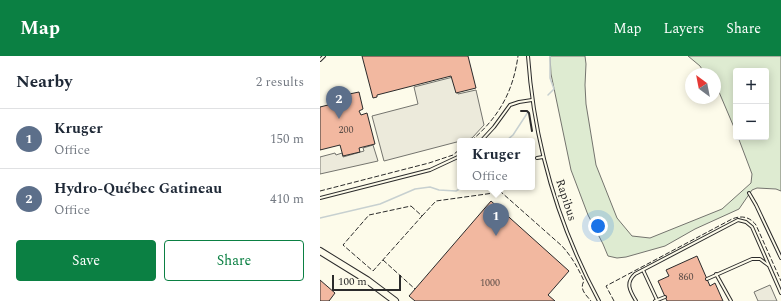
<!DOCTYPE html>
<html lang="en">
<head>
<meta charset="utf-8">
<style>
	body { margin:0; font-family:Spectral,serif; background:#f2f2f3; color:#1f2937 }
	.controls { position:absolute; right:12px; top:12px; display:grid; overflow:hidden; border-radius:4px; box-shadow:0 2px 10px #0003 }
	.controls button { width:36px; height:36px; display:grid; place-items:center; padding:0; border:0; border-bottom:1px solid #e0e1e3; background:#fff; color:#1f2937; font:20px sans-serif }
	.compass { position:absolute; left:365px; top:12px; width:36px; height:36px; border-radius:50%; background:#fff; box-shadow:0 2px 10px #0003; rotate:328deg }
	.scale { position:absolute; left:12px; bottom:10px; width:69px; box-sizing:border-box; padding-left:4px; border:2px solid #2b2b2b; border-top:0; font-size:11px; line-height:14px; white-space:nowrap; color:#2b2b2b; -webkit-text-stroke:3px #fdfbea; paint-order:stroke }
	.you { position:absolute; left:278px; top:170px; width:14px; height:14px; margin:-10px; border:3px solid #fff; border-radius:50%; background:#1a73e8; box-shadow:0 0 0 6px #1a73e833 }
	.badge { display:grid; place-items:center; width:26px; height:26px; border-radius:50%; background:#0b8043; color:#fff; font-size:13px; font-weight:700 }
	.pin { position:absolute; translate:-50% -33px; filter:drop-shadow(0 1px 2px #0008) }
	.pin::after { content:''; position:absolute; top:21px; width:14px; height:12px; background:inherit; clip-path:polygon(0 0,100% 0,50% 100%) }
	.popup { position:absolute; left:137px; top:82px; width:78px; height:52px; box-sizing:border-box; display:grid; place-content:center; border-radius:4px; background:#fff; filter:drop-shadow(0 1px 3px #0005); font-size:13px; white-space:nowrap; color:#747a83 }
	.popup b { font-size:15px; color:#1f2937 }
	.popup::after { content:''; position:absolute; left:50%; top:100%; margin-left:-8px; border:8px solid transparent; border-top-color:#fff }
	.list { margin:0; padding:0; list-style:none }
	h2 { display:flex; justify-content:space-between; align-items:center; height:52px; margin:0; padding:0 16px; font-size:17px }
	h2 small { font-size:13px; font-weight:400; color:#747a83 }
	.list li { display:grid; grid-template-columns:26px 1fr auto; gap:12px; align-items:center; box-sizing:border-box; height:60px; padding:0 16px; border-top:1px solid #e0e1e3 }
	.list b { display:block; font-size:15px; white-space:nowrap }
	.list p { margin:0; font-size:13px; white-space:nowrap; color:#747a83 }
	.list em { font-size:13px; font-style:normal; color:#747a83 }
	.actions { display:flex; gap:8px; padding:12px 16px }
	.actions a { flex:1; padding:9px 0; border:1px solid #0b8043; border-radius:4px; text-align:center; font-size:14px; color:#0b8043 }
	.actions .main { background:#0b8043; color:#fff }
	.map { position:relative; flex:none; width:461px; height:245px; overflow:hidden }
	header { display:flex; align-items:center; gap:24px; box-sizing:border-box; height:56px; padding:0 20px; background:#0b8043; color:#fff }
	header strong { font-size:19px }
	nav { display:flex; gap:22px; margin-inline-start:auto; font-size:14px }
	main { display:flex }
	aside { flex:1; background:#fff }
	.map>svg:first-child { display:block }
	.green { fill:#deebd1; stroke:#74746e }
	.parking { fill:#eceadb; stroke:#74746e }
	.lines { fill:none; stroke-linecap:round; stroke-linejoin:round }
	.stream { stroke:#c7d0d0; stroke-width:1.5 }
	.building { fill:#f2b8a0; stroke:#2b2b2b }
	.lane-casing { stroke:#2b2b2b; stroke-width:4 }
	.secondary-casing { stroke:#2b2b2b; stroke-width:8 }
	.lane { stroke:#fdfbea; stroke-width:2 }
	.secondary { stroke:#fdfbea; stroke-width:6 }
	.fence { stroke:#2b2b2b; stroke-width:1; stroke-dasharray:5 2; stroke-linecap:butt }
	.wall { stroke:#2b2b2b; stroke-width:2 }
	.labels { text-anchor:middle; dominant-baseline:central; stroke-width:3; stroke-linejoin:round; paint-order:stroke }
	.number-label { font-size:10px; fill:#5d4e48 }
	.street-label { font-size:12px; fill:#2b2b2b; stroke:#fdfbea }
</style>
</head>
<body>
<header>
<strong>Map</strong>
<nav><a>Map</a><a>Layers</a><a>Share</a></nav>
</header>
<main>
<aside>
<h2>Nearby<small>2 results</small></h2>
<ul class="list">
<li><span class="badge" style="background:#5c6f8a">1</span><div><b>Kruger</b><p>Office</p></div><em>150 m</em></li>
<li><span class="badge" style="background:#5c6f8a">2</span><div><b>Hydro-Québec Gatineau</b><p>Office</p></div><em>410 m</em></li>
</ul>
<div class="actions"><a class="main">Save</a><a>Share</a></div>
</aside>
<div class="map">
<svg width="461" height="245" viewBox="0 0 461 245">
	<rect width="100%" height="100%" fill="#fdfbea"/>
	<polygon class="green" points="230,0 265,0 266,8 265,29 266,48 276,109 297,162 312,180 330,182 402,153 431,127 432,118 418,81 446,81 446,15 416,15 416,76 399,36 395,31 395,18 385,18 380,10 368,0 461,0 461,135 456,133 437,132 432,134 419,153 375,173 345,190 306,201 297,202 288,200 283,188 268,159 251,114 231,18"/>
	<g class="parking">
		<polygon points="133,21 138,38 156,34 164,69 152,82 64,105 52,60 98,48 94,31"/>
		<polygon points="53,89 58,105 0,118 0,101 15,97 16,99 22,97 23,101 44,95 43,92"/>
		<polygon points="450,229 457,245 438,245 434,236"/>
	</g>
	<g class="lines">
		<g class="stream">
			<polyline points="228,39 234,33 230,22 230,0"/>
			<polyline points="186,85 193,79 208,56"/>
			<polyline points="0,162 60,148 95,133 110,131 119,134 136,135 143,131"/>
		</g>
	</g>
	<g class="building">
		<polygon points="42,0 148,0 156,32 136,37 131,20 57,39 57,41 53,42"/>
		<polygon points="39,36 43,53 39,55 41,59 47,57 55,88 39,92 40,96 23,100 20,89 0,94 0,51 12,48 10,42"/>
		<polygon points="171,145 249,215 228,239 235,245 95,245 89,240"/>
		<polygon points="377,200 390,230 395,227 403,245 347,245 338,225 349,220 346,214"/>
		<polygon points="0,224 15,237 9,245 0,245"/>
	</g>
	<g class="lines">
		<g class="lane-casing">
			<g id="lane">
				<path d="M 208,0 C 214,86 238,169 279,245"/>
				<polyline points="0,4 4,0"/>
				<polyline points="161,85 174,71 190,49 199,46 212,44"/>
				<polyline points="217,102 223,101"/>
				<polyline points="429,137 436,149 461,202"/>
				<polyline points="0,142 110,114 140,100"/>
				<polyline points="323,214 337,244"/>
				<polyline points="396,218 411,245"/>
				<polyline points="387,223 432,203 440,203 448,209"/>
				<path d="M 316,245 C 310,235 305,227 315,218 L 418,164 L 426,166 L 432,171 L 461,237"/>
				<polyline points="335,245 345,241"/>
			</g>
		</g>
		<g class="secondary-casing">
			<polyline id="secondary" points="0,195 47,224 75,245"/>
		</g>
		<use href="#lane" class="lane"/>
		<use href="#secondary" class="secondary"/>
		<g class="fence">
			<path d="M 151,85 C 179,61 193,36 198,0"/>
			<polyline points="0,135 109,107 133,99 140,93"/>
			<polygon points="91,150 102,160 53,215 23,189 49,159"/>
			<path d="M 102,160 L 116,145 L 181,136 L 242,190 C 252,201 258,212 264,225 C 259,233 266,239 271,245"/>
			<polyline points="63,204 95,233"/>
			<path d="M 294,245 L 286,230 L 412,163 C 422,159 430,161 436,169 L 461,225"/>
		</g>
		<polyline class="wall" points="201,55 207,55 209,57 212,75"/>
	</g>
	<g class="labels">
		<g class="number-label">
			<text x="26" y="74">200</text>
			<text x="366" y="221">860</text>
			<text x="170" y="227">1000</text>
		</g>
		<g class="street-label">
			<text transform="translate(246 144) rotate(72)">Rapibus</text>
		</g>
	</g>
</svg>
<div class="controls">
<button>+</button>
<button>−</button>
</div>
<svg class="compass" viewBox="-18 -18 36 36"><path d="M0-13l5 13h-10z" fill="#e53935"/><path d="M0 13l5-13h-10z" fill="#747a83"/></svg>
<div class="scale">100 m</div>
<div class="you"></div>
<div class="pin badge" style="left:176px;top:180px;background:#5c6f8a">1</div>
<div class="popup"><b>Kruger</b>Office</div>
<div class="pin badge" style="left:19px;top:63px;background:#5c6f8a">2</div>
</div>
</main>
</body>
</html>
